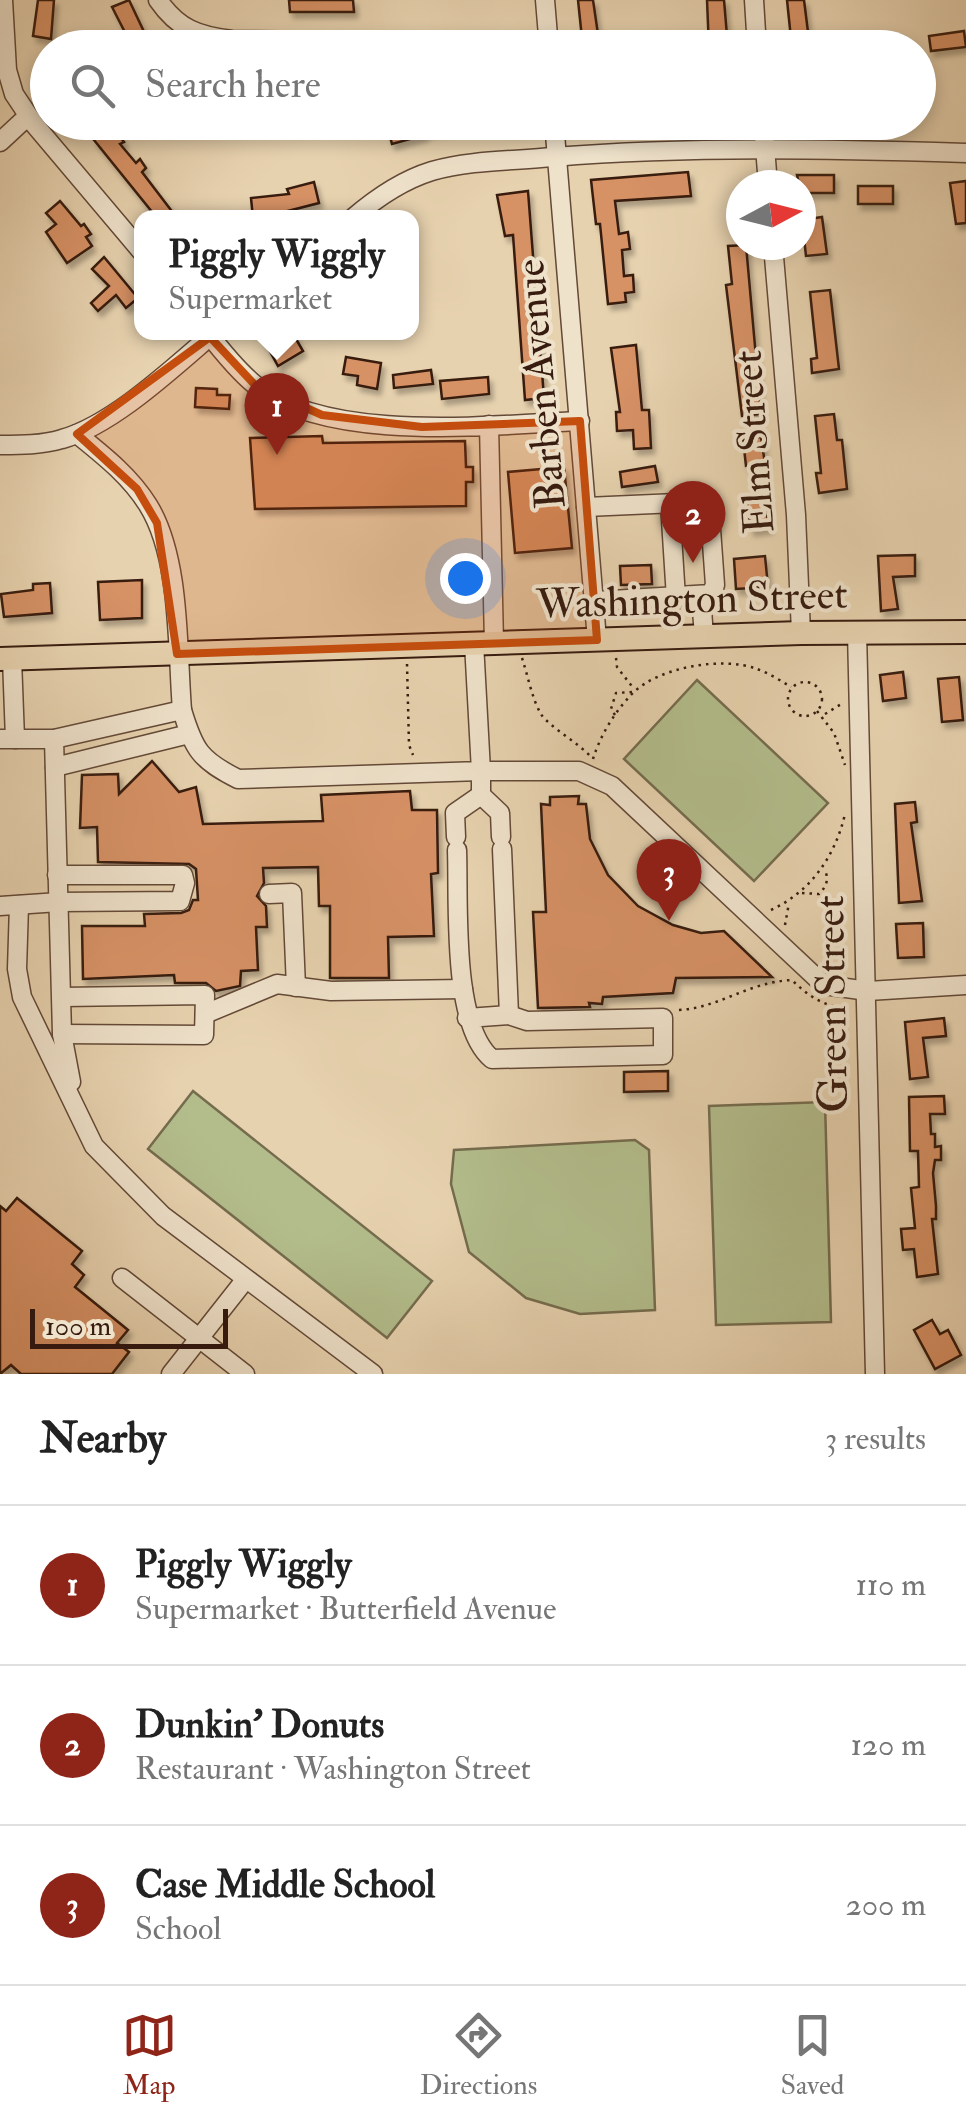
<!DOCTYPE html>
<html lang="en">
<head>
<meta charset="utf-8">
<style>
	body { margin:0; font-family:"IM FELL Double Pica",serif; background:#f6f6f6; color:#222 }
	.compass { position:absolute; left:726px; top:170px; width:90px; height:90px; border-radius:50%; background:#fff; box-shadow:0 5px 15px #0003; rotate:83deg }
	.scale { position:absolute; left:30px; bottom:25px; width:198px; box-sizing:border-box; padding-left:10px; border:5px solid #371b0f; border-top:0; font-size:28px; line-height:35px; white-space:nowrap; color:#371b0f; -webkit-text-stroke:8px #efe2cb; paint-order:stroke }
	.you { position:absolute; left:465px; top:578px; width:35px; height:35px; margin:-25px; border:8px solid #fff; border-radius:50%; background:#1a73e8; box-shadow:0 0 0 15px #1a73e833 }
	.badge { display:grid; place-items:center; width:65px; height:65px; border-radius:50%; background:#8f2418; color:#fff; font-size:32px; font-weight:700 }
	.pin { position:absolute; translate:-50% -82px; filter:drop-shadow(0 2px 5px #0008) }
	.pin::after { content:''; position:absolute; top:52px; width:35px; height:30px; background:inherit; clip-path:polygon(0 0,100% 0,50% 100%) }
	.popup { position:absolute; left:134px; top:210px; width:285px; height:130px; box-sizing:border-box; display:grid; place-content:center; border-radius:20px; background:#fff; filter:drop-shadow(0 2px 8px #0005); font-size:32px; white-space:nowrap; color:#767676 }
	.popup b { font-size:38px; color:#222 }
	.popup::after { content:''; position:absolute; left:50%; top:100%; margin-left:-20px; border:20px solid transparent; border-top-color:#fff }
	.list { margin:0; padding:0; list-style:none }
	h2 { display:flex; justify-content:space-between; align-items:center; height:130px; margin:0; padding:0 40px; font-size:42px }
	h2 small { font-size:32px; font-weight:400; color:#767676 }
	.list li { display:grid; grid-template-columns:65px 1fr auto; gap:30px; align-items:center; box-sizing:border-box; height:160px; padding:0 40px; border-top:2px solid #e0e0e0 }
	.list b { display:block; font-size:38px; white-space:nowrap }
	.list p { margin:0; font-size:32px; white-space:nowrap; color:#767676 }
	.list em { font-size:32px; font-style:normal; color:#767676 }
	.icon { flex:none; width:55px; height:55px; fill:none; stroke:currentColor; stroke-width:2; stroke-linecap:round; stroke-linejoin:round }
	.map { position:relative; flex:none; width:966px; height:1374px; overflow:hidden }
	.search { position:absolute; background:#fff; box-shadow:0 5px 15px #0003; left:30px; right:30px; top:30px; height:110px; display:flex; align-items:center; gap:25px; box-sizing:border-box; padding:0 35px; border-radius:55px; color:#767676; font-size:38px }
	.sheet { height:610px; background:#fff }
	nav { display:flex; justify-content:space-around; align-items:center; box-sizing:border-box; height:140px; border-top:2px solid #e0e0e0; background:#fff; font-size:28px; color:#767676 }
	nav a { display:grid; justify-items:center; gap:5px }
	nav .on { color:#8f2418 }
	.map>svg:first-child { display:block }
	.green { fill:#b3bd8c; stroke:#756c4e; stroke-width:2.5 }
	.building { fill:#d69165; stroke:#371b0f; stroke-width:2.5; filter:url(#shadow) }
	.lines { fill:none; stroke-linecap:round; stroke-linejoin:round }
	.minor-casing { stroke:#634937; stroke-width:21 }
	.major-casing { stroke:#371b0f; stroke-width:26 }
	.path { stroke:#371b0f; stroke-width:2.5; stroke-dasharray:2.5 5; stroke-linecap:butt }
	.minor { stroke:#efe2cb; stroke-width:18 }
	.major { stroke:#e7d2af; stroke-width:22 }
	.marked { fill:#c54d0d; fill-opacity:0.2; stroke:#c54d0d; stroke-width:8; stroke-linejoin:round }
	.labels { text-anchor:middle; dominant-baseline:central; stroke-width:8; stroke-linejoin:round; paint-order:stroke }
	.street-label { font-size:42px; fill:#371b0f; stroke:#efe2cb }
</style>
</head>
<body>
<div class="map">
<svg width="966" height="1374" viewBox="0 0 966 1374">
	<defs>
		<filter id="shadow"><feDropShadow dx="3.5" dy="5.5" stdDeviation="2.5" flood-color="#0004"/></filter>
	</defs>
	<rect width="100%" height="100%" fill="#e7d2af"/>
	<filter id="stains"><feTurbulence type="fractalNoise" baseFrequency=".002" numOctaves="4"/><feColorMatrix values="0 0 0 0 .2 0 0 0 0 .09 0 0 0 0 .02 0 0 0 .5 -.17"/></filter>
	<radialGradient id="worn" r=".72"><stop offset=".6" stop-color="#630" stop-opacity="0"/><stop offset="1" stop-color="#630" stop-opacity=".3"/></radialGradient>
	<g class="green">
		<polygon points="697,680 828,803 754,881 624,759"/>
		<polygon points="193,1091 432,1281 387,1338 148,1149"/>
		<polygon points="825,1102 831,1322 716,1325 709,1106"/>
		<polygon points="635,1140 649,1150 655,1310 580,1314 526,1298 469,1252 451,1184 454,1150"/>
	</g>
	<g class="building">
		<polygon points="38,0 54,0 51,39 33,36"/>
		<polygon points="129,0 146,36 131,44 112,7"/>
		<polygon points="289,0 353,0 354,12 290,12"/>
		<polygon points="578,0 593,0 600,48 583,48"/>
		<polygon points="707,0 724,0 728,48 709,48"/>
		<polygon points="787,0 804,0 810,48 792,48"/>
		<polygon points="964,31 966,47 931,51 929,36"/>
		<polygon points="386,122 444,122 445,129 424,132 425,135 392,144"/>
		<polygon points="113,127 124,142 120,144 136,163 140,159 146,168 142,172 177,218 157,218 94,140"/>
		<polygon points="688,172 691,196 615,201 619,234 628,232 630,249 622,250 624,276 633,275 634,292 625,293 626,302 608,304 600,224 596,224 591,180"/>
		<polygon points="797,175 834,175 834,193 801,193"/>
		<polygon points="966,181 966,223 956,224 950,183"/>
		<polygon points="314,182 319,203 284,212 285,218 253,218 251,198 289,194 287,189"/>
		<rect x="858" y="186" width="35" height="18"/>
		<polygon points="528,191 544,398 525,400 513,235 505,236 497,195"/>
		<polygon points="60,201 81,226 84,224 91,234 86,237 92,246 67,263 46,232 56,224 46,213"/>
		<polygon points="822,217 827,254 806,256 802,220"/>
		<polygon points="746,245 761,414 742,416 726,285 732,284 728,246"/>
		<polygon points="104,257 138,298 126,308 116,295 98,311 91,303 109,286 92,269"/>
		<polygon points="830,290 839,369 812,373 811,359 817,358 810,292"/>
		<polygon points="274,332 292,332 303,351 278,366 263,339"/>
		<polygon points="636,345 642,410 649,410 651,448 634,449 633,430 617,431 616,412 620,412 611,348"/>
		<polygon points="346,357 381,363 377,389 357,385 358,376 343,374"/>
		<polygon points="431,370 433,384 394,388 393,375"/>
		<polygon points="488,377 489,394 442,399 440,381"/>
		<polygon points="196,388 217,389 217,395 230,395 229,409 195,407"/>
		<polygon points="834,414 837,440 842,440 847,489 819,493 816,473 821,473 815,416"/>
		<polygon points="322,436 323,443 465,441 466,467 473,467 473,482 466,482 466,506 255,509 250,438"/>
		<polygon points="761,437 765,464 746,466 743,439"/>
		<polygon points="655,466 658,482 622,487 620,472"/>
		<polygon points="564,467 572,548 515,553 508,472"/>
		<polygon points="765,500 769,528 751,530 747,502"/>
		<polygon points="915,555 915,576 893,577 898,609 881,611 878,556"/>
		<polygon points="765,556 768,587 736,589 734,559"/>
		<polygon points="651,565 652,584 621,585 620,566"/>
		<polygon points="142,580 142,618 100,620 98,582"/>
		<polygon points="50,583 52,613 4,617 1,594 33,590 33,584"/>
		<polygon points="903,672 906,698 883,701 880,675"/>
		<polygon points="959,677 963,720 942,722 938,679"/>
		<polygon points="152,761 179,792 196,787 203,824 323,821 321,795 410,791 412,810 437,810 438,873 431,874 434,936 388,937 389,978 330,978 330,906 319,906 318,867 263,868 264,883 257,896 266,906 267,927 256,927 258,970 241,971 240,986 216,991 206,983 175,983 174,975 83,979 82,926 145,926 144,914 181,913 189,910 193,900 198,900 196,869 189,864 98,862 97,827 80,828 82,775 118,774 119,794"/>
		<polygon points="579,796 578,804 586,804 590,839 608,875 638,906 673,925 701,933 724,931 772,977 676,978 673,993 603,997 602,1004 589,1003 590,1007 538,1008 533,912 546,912 541,804 550,805 550,797"/>
		<polygon points="915,802 917,822 911,823 922,901 899,903 895,804"/>
		<polygon points="923,923 924,957 898,958 896,924"/>
		<polygon points="944,1018 946,1036 923,1038 928,1077 910,1079 905,1022"/>
		<polygon points="668,1071 668,1091 624,1092 624,1072"/>
		<polygon points="944,1096 945,1114 930,1114 931,1134 935,1134 935,1147 941,1146 941,1160 935,1160 933,1173 936,1206 936,1219 932,1219 938,1274 917,1277 914,1249 903,1250 901,1229 915,1228 911,1188 919,1187 918,1151 910,1151 909,1097"/>
		<polygon points="17,1198 82,1251 72,1264 84,1275 75,1287 128,1330 117,1343 129,1352 112,1374 21,1374 11,1365 0,1374 0,1206 6,1211"/>
		<polygon points="932,1320 940,1334 948,1330 961,1355 935,1369 914,1330"/>
	</g>
	<g class="lines">
		<g class="minor-casing">
			<g id="minor">
				<polyline points="3,0 7,70 14,94 34,124 142,252"/>
				<path d="M 158,0 C 178,29 198,36 232,40 L 548,43"/>
				<polyline points="545,0 549,48"/>
				<polyline points="754,0 757,48"/>
				<polyline points="554,122 597,640"/>
				<polyline points="763,122 768,185"/>
				<polyline points="0,142 28,116"/>
				<path d="M 353,218 C 375,199 403,180 432,171 C 470,160 513,161 553,157 C 691,146 828,149 966,153"/>
				<polyline points="773,245 796,515 801,633"/>
				<path d="M 207,332 C 221,350 237,370 254,384 C 326,444 491,425 580,421"/>
				<polyline points="489,425 494,643"/>
				<path d="M 77,434 C 103,455 130,476 148,505 C 181,558 177,648 182,710"/>
				<path d="M 0,445 C 21,445 42,445 62,439 C 113,425 174,367 215,332"/>
				<polyline points="670,504 676,598"/>
				<polyline points="586,507 699,502 705,504 710,515 715,585 711,594 595,601"/>
				<polyline points="701,597 704,636"/>
				<polyline points="669,598 672,637"/>
				<polyline points="857,632 875,1374"/>
				<polyline points="12,659 15,739"/>
				<path d="M 0,739 L 54,739 L 182,710 C 194,750 200,760 238,779 L 481,771 L 474,643"/>
				<polyline points="54,739 62,1034 71,1082"/>
				<polyline points="55,767 189,734"/>
				<polyline points="481,795 481,771 579,771 612,786 824,985 868,991 966,985"/>
				<polyline points="456,837 455,813 481,795 500,813 501,837"/>
				<polyline points="502,849 509,1015"/>
				<path d="M 457,850 C 459,902 451,1025 492,1059 L 663,1055 L 663,1018 L 527,1021 L 509,1015 L 467,1018"/>
				<polyline points="269,894 292,893 296,987"/>
				<polyline points="19,905 17,969 22,997 94,1146 163,1216 373,1374"/>
				<polyline points="0,906 59,902 180,901 185,883 183,875 57,875"/>
				<polyline points="205,1014 277,984 331,991 463,989"/>
				<polyline points="62,1034 204,1035 205,995 62,997"/>
				<polyline points="122,1278 245,1374"/>
				<polyline points="171,1374 245,1280"/>
			</g>
		</g>
		<g class="major-casing">
			<polyline id="major" points="0,659 801,633 966,632"/>
		</g>
		<g class="path">
			<path d="M 522,658 C 528,676 532,699 541,714 C 548,726 579,743 592,758"/>
			<polyline points="616,658 617,667 634,689"/>
			<polyline points="407,664 409,745 413,755"/>
			<circle cx="805" cy="699" r="17"/>
			<polyline points="817,711 834,733 845,765"/>
			<polyline points="825,714 843,703"/>
			<polyline points="615,715 611,709 616,693 632,692"/>
			<path d="M 593,759 C 600,736 615,711 633,693 C 659,667 723,656 757,669 C 769,673 781,681 791,687"/>
			<path d="M 802,893 L 819,894 C 826,887 830,879 824,869"/>
			<path d="M 771,910 C 810,892 835,857 845,814"/>
			<polyline points="785,925 789,903"/>
			<path d="M 679,1010 C 719,1008 748,982 792,980 C 810,998 827,1008 853,1009"/>
		</g>
		<use href="#minor" class="minor"/>
		<use href="#major" class="major"/>
	</g>
	<path class="marked" d="M 210,337 L 255,385 L 322,415 L 422,427 L 580,421 L 597,640 L 177,654 L 157,523 L 137,489 L 77,434 Z"/>
	<g class="labels">
		<g class="street-label">
			<text transform="translate(541 384) rotate(-95)">Barben Avenue</text>
			<text transform="translate(754 442) rotate(-94)">Elm Street</text>
			<text transform="translate(692 600) rotate(-2)">Washington Street</text>
			<text transform="translate(832 1004) rotate(-91)">Green Street</text>
		</g>
	</g>
	<rect width="100%" height="100%" filter="url(#stains)"/>
	<rect width="100%" height="100%" fill="url(#worn)"/>
</svg>
<svg class="compass" viewBox="-18 -18 36 36"><path d="M0-13l5 13h-10z" fill="#e53935"/><path d="M0 13l5-13h-10z" fill="#767676"/></svg>
<div class="scale">100 m</div>
<div class="you"></div>
<div class="pin badge" style="left:277px;top:455px">1</div>
<div class="popup"><b>Piggly Wiggly</b>Supermarket</div>
<div class="pin badge" style="left:693px;top:563px">2</div>
<div class="pin badge" style="left:669px;top:921px">3</div>
<div class="search"><svg class="icon" aria-label="search" viewBox="0 0 24 24"><circle cx="10" cy="10" r="6"/><path d="M15 15l6 6"/></svg>Search here</div>
</div>
<section class="sheet">
<h2>Nearby<small>3 results</small></h2>
<ul class="list">
<li><span class="badge">1</span><div><b>Piggly Wiggly</b><p>Supermarket · Butterfield Avenue</p></div><em>110 m</em></li>
<li><span class="badge">2</span><div><b>Dunkin' Donuts</b><p>Restaurant · Washington Street</p></div><em>120 m</em></li>
<li><span class="badge">3</span><div><b>Case Middle School</b><p>School</p></div><em>200 m</em></li>
</ul>
</section>
<nav>
<a class="on"><svg class="icon" aria-label="map" viewBox="0 0 24 24"><path d="M3 6l6-2 6 2 6-2v14l-6 2-6-2-6 2zM9 4v14M15 6v14"/></svg>Map</a>
<a><svg class="icon" aria-label="directions" viewBox="0 0 24 24"><path d="M12 3l9 9-9 9-9-9zM9 14v-3h6M13 9l2 2-2 2"/></svg>Directions</a>
<a><svg class="icon" aria-label="saved" viewBox="0 0 24 24"><path d="M7 4h10v16l-5-4-5 4z"/></svg>Saved</a>
</nav>
</body>
</html>
